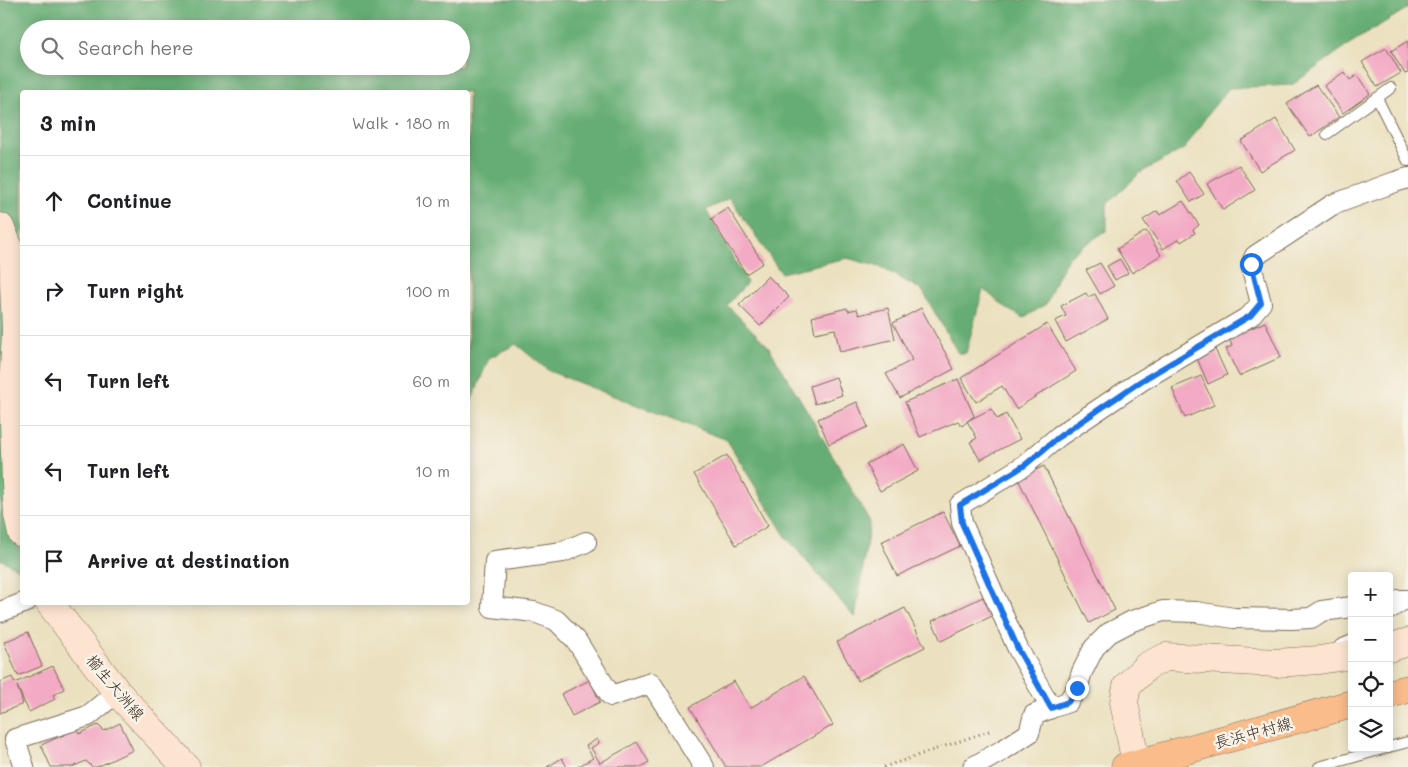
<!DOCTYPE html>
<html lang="en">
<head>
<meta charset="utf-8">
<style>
	body { margin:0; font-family:Mali,"Klee One",sans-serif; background:#f2f2f2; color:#202124 }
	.controls { position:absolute; right:15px; bottom:15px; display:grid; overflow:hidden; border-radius:5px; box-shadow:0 2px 12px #0003 }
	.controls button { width:45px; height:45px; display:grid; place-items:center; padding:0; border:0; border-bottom:1px solid #e0e0e0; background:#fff; color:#202124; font:25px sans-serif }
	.stop { position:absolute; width:15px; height:15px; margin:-11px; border:4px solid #1a73e8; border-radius:50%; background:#fff }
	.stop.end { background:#1a73e8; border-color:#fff; box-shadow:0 1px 5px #0008 }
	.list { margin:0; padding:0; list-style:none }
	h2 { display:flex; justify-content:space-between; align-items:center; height:65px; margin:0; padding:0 20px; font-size:21px }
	h2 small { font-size:16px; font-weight:400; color:#757577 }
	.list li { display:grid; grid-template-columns:32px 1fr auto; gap:15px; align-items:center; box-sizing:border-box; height:90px; padding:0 20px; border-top:1px solid #e0e0e0 }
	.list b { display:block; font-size:19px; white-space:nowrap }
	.list em { font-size:16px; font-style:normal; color:#757577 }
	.icon { flex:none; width:28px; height:28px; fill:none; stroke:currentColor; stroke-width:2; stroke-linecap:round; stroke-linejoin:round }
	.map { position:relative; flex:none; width:1408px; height:767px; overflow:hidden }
	.search { position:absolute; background:#fff; box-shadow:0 2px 12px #0003; left:20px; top:20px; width:450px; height:55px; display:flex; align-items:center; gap:12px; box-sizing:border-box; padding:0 18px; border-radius:28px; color:#757577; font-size:19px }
	.panel { position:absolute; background:#fff; box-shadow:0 2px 12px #0003; left:20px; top:90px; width:450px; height:515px; border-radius:5px }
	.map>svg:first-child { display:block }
	.forest { fill:#66ad74; stroke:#506c49; fill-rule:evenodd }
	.building { fill:#f3aac5 }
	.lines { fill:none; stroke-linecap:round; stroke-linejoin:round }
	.lane-casing { stroke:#796a57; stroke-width:12 }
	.street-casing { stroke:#796a57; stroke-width:22 }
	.secondary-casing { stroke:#796a57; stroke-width:29 }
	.primary-casing { stroke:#796a57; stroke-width:29 }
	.path { stroke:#796a57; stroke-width:3; stroke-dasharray:1 4; stroke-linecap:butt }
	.lane { stroke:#fff; stroke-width:10 }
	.street { stroke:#fff; stroke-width:20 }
	.secondary { stroke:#fde4d1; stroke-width:28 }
	.primary { stroke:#fabc8b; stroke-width:28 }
	.route { stroke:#1a73e8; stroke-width:6 }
	.labels { text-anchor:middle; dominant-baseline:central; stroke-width:5; stroke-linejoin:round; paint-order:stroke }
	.street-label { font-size:16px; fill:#3b2a1e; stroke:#f7f3e8 }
</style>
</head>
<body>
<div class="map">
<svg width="1408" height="767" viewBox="0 0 1408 767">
	<rect width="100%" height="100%" fill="#f7f3e8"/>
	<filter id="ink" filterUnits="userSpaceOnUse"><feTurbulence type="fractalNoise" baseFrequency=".02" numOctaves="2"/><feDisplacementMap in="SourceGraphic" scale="10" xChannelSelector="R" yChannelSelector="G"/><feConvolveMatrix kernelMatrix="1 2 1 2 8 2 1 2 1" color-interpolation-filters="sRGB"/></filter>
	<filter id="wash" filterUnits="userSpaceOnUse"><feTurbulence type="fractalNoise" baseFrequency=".0096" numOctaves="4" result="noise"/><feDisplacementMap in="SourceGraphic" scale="20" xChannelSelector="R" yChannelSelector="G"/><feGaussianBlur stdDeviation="1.12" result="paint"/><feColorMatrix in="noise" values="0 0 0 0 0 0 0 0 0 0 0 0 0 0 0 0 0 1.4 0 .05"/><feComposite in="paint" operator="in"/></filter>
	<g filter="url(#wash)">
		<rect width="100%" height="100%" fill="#ebe1c0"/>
		<path class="forest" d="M 0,0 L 1408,0 L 1408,8 L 1349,44 L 1292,85 L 1229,88 L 1210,111 L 1185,148 L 1140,173 L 1107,204 L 1107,230 L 1069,256 L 1058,275 L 1046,304 L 1024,318 L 1009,310 L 983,289 L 966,353 L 958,353 L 922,290 L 880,267 L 847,258 L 781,273 L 730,198 L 706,210 L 747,283 L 727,305 L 768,346 L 809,414 L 870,522 L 855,618 L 786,537 L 727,440 L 549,371 L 516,344 L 489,358 L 471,402 L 468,404 L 468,92 L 22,92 L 22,571 L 0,559 ZM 29,29 L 461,29 L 461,66 L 29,66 Z"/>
		<g id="blocks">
			<g class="building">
				<polygon points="1408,41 1408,73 1405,74 1391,51"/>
				<polygon points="1386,48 1401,73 1377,87 1362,62"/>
				<polygon points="1344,72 1350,80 1357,75 1370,94 1343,113 1324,86"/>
				<polygon points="1316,85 1339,117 1310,137 1287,104"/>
				<polygon points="1276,119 1295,150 1260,171 1241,141"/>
				<polygon points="1239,165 1255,190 1223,210 1207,184"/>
				<polygon points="1189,172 1204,194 1191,202 1177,181"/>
				<polygon points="1183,201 1199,225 1193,230 1195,233 1181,242 1179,239 1163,249 1143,220 1157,211 1160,215"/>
				<polygon points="728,208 763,263 746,274 711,219"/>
				<polygon points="1146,231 1161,255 1132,273 1117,249"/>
				<polygon points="1120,259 1128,273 1115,280 1107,266"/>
				<polygon points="1100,263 1114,286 1100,294 1086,270"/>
				<polygon points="768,276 789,297 760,326 739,305"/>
				<polygon points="1086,293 1088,297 1095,294 1108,319 1066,342 1055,321 1066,316 1061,306"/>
				<polygon points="847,308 848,311 857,309 859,315 888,308 895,339 840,352 835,329 815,333 812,317"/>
				<polygon points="921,308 954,369 900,398 886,374 912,360 893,323"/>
				<polygon points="1265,322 1281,357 1239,376 1226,349 1232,346 1229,338"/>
				<polygon points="1047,324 1076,371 1016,409 1002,386 976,402 961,378"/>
				<polygon points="1214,347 1227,375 1208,384 1196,356"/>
				<polygon points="1201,376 1214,405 1185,418 1172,388"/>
				<polygon points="836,377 842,395 815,404 810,386"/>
				<polygon points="958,379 974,416 962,426 958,421 920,437 905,402"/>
				<polygon points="857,402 868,427 829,444 818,419"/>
				<polygon points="991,409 997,419 1006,414 1020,439 980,460 970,442 977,438 967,421"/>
				<polygon points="904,444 918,471 880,491 866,464"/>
				<polygon points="727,455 768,526 736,545 694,474"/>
				<polygon points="1044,466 1115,610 1089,623 1018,479"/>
				<polygon points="943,512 960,546 897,576 881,542"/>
				<polygon points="983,597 992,616 941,641 932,621"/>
				<polygon points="905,608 925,647 858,681 837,642"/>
				<polygon points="28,632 42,666 18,676 4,642"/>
				<polygon points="53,666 64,689 53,695 55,699 29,712 17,686 23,704 0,713 0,682 12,677 15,683"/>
				<polygon points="804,676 833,725 761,767 726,767 690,707 734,681 750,708"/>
				<polygon points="590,680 600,702 572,716 561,694"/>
				<polygon points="120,723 133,750 97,767 92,767 86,761 72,767 51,767 41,745 77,729 79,734 98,725 104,731"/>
				<polygon points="597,739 599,743 591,748 600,763 637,742 649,762 641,767 577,767 593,758 586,746"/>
				<polygon points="562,758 567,767 547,767"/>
			</g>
		</g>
	</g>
	<g filter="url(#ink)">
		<use href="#blocks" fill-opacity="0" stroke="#796a57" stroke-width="1"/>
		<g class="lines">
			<g class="lane-casing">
				<g id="lane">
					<polyline points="1377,98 1408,161"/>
					<polyline points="1327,134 1391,88"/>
					<polyline points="1389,615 1407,603"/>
					<polyline points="1337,650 1340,645 1352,640"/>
					<polyline points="1389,747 1408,742"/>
					<polyline points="1319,767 1386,748"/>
				</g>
			</g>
			<g class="street-casing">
				<g id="street">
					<polyline points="586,542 563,552 495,561 492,607 534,612 556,620 576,640 611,696 651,683 704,767"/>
					<polyline points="1389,601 1400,600 1408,600"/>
					<polyline points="0,612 26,602"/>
					<polyline points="1051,708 1068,702 1077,688 1082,672 1094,648 1109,633 1132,621 1163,611 1196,612 1234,618 1291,619 1311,618 1322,611 1352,607"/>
					<polyline points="24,767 15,739 88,716 117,692"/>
					<polyline points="973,767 1003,750 1029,733 1034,715 1051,708 1018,649 962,523 960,505 1025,465 1059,436 1141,381 1250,316 1261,303 1251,265 1255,256 1332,205 1395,182 1408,178"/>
				</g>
			</g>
			<g class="secondary-casing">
				<g id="secondary">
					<polyline points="0,227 13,257 16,331 13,390 16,483 18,515 22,533"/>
					<polyline points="49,602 117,692 186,767"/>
					<polyline points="1389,648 1408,642"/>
					<polyline points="1136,764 1124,702 1127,686 1147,666 1166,657 1276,663 1319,660 1352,655"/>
				</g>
			</g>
			<g class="primary-casing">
				<g id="primary">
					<polyline points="1389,694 1408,689"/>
					<polyline points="1125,767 1352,704"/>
				</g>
			</g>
			<polyline class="path" points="884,767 989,731"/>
			<use href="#lane" class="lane"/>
			<use href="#street" class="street"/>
			<use href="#secondary" class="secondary"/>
			<use href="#primary" class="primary"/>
		</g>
	</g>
	<g class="lines" filter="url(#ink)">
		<polyline class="route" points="1077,688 1068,702 1051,708 1018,649 962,523 960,505 1025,465 1060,436 1141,381 1250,316 1261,303 1251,264"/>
	</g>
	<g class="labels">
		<g class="street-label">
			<text transform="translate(116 687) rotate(50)">櫛生大洲線</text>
			<text transform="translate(1253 732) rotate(-15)">長浜中村線</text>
		</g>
	</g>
</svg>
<div class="controls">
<button>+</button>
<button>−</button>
<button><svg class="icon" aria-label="locate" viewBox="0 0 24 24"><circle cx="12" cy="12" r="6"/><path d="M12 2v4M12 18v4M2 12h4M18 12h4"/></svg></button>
<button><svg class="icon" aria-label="layers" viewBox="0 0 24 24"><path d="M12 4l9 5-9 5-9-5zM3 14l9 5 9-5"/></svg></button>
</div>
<div class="stop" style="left:1251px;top:264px"></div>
<div class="stop end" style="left:1077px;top:688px"></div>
<div class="search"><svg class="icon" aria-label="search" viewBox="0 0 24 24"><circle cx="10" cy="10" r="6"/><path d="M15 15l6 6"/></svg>Search here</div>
<section class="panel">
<h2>3 min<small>Walk · 180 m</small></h2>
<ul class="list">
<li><svg class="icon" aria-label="ahead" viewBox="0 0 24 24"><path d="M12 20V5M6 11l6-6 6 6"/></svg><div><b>Continue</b></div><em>10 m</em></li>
<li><svg class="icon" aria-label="right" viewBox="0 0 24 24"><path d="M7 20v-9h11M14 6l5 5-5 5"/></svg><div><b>Turn right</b></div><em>100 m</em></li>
<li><svg class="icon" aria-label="left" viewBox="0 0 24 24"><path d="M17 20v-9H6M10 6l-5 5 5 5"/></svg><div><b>Turn left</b></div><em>60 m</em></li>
<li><svg class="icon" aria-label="left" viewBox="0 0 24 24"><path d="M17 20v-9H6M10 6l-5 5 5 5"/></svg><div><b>Turn left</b></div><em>10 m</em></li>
<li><svg class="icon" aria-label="arrive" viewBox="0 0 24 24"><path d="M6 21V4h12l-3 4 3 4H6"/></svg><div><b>Arrive at destination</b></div></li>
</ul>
</section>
</div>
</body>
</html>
